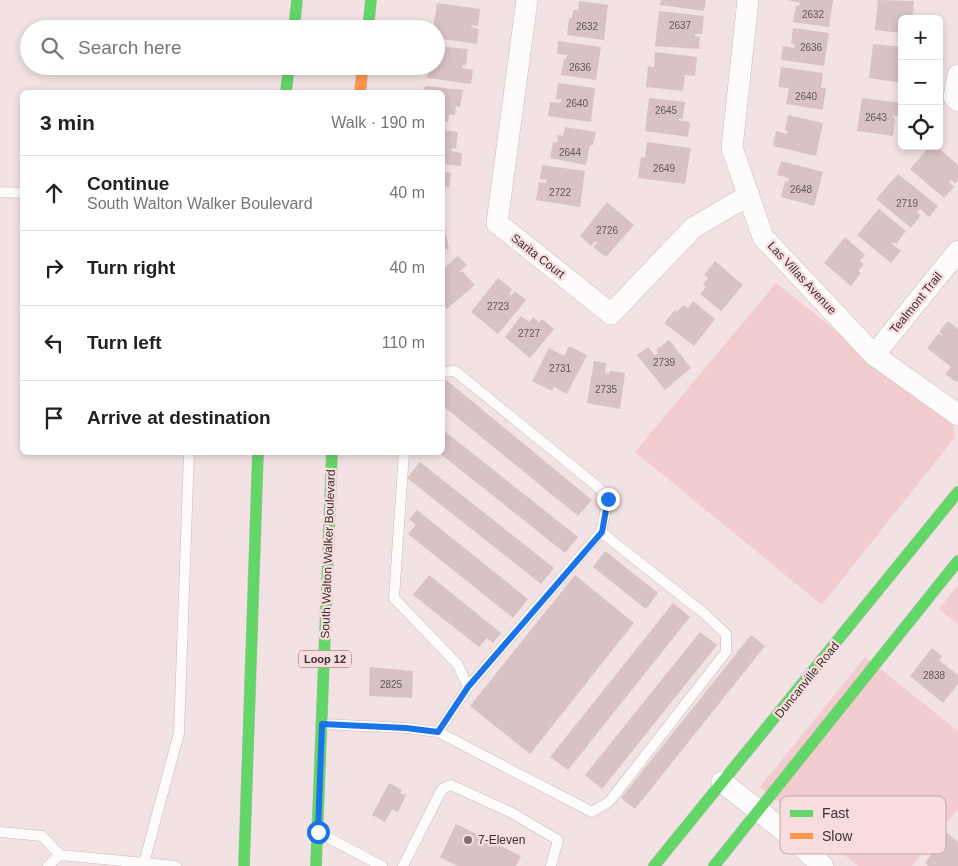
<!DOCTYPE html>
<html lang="en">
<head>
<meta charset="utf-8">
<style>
	body { margin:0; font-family:Arial,sans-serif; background:#f6f6f6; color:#222 }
	.controls { position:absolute; right:15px; top:15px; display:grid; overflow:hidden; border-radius:8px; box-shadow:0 2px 8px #0003 }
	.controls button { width:45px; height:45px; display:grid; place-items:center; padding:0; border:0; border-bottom:1px solid #e0e0e0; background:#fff; color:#222; font:25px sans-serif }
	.stop { position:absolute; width:15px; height:15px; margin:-11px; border:4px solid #1a73e8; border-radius:50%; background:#fff }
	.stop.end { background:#1a73e8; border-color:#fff; box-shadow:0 1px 5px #0008 }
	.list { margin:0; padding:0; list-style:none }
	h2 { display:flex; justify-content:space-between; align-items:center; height:65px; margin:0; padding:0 20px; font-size:21px }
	h2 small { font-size:16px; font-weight:400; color:#767676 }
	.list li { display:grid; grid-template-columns:32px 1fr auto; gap:15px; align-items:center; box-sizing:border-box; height:75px; padding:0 20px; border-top:1px solid #e0e0e0 }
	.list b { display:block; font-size:19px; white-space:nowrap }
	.list p { margin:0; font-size:16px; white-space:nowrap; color:#767676 }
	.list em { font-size:16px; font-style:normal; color:#767676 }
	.icon { flex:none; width:28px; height:28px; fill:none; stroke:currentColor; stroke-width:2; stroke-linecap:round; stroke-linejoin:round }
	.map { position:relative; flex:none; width:958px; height:866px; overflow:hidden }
	.search { position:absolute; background:#fff; box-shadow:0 2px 8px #0003; left:20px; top:20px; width:425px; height:55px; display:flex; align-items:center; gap:12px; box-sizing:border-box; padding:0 18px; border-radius:28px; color:#767676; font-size:19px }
	.panel { position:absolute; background:#fff; box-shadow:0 2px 8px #0003; left:20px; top:90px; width:425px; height:365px; border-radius:8px }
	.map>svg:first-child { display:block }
	.green { fill:#f2cccf }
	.building { fill:#d8c2c4 }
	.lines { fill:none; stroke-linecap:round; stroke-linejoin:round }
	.lane-casing { stroke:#c8bcbc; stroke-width:11 }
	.street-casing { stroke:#c8bcbc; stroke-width:22 }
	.fast-casing { stroke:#c8bcbc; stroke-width:12 }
	.slow-casing { stroke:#c8bcbc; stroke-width:12 }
	.lane { stroke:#fdfbfb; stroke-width:10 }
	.street { stroke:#fdfbfb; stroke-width:21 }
	.fast { stroke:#63d668; stroke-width:11 }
	.slow { stroke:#ff974d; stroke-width:11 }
	.route { stroke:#1a73e8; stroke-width:6 }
	.poi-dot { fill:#7c7071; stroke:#f8dcde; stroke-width:2 }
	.labels { text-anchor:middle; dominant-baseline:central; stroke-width:4.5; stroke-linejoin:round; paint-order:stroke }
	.number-label { font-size:10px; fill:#645757 }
	.shield { fill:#f8dcde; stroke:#756666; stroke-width:1 }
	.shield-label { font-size:11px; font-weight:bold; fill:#3d3333 }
	.street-label { font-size:12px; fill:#3d3333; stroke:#f8dcde }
	.poi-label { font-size:12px; fill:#3d3333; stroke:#f8dcde; text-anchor:start }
	.key { fill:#f8dcde; stroke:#c0a9ab; stroke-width:1 }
	.key-label { font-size:14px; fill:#3d3333 }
</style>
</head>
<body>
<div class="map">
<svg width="958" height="866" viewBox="0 0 958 866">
	<rect width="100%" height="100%" fill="#f2e2e4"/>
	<g class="green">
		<polygon points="776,283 953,424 955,437 822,605 635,452"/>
		<polygon points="958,585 958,624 939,609"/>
		<polygon points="865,657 958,731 958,809 912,866 858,866 760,787"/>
	</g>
	<g class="building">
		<polygon points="661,0 706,0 704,11 660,5"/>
		<polygon points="788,0 833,0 829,27 793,22 796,6 799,6 800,3"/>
		<polygon points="878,0 914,1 912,19 902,19 901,33 875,30"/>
		<polygon points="579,1 608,5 604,40 567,35 569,18 572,18 573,10 578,10"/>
		<polygon points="437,3 480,9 478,26 472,25 471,27 479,29 477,44 436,38 436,29 433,29"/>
		<polygon points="659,11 704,16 702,34 695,34 695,36 700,37 699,49 655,46"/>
		<polygon points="793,28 829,33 824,66 781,60 783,46 794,48 795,44 791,44"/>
		<polygon points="558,41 601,47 596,80 561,75 564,59 566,59 567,55 557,54"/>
		<polygon points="873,44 902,47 902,83 869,78"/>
		<polygon points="436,46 468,49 466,65 463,65 462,68 473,70 471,84 427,78 429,66 436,66"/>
		<polygon points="655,52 697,57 695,76 685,75 683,91 646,87 648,66 654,67"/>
		<polygon points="781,67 823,73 821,88 826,88 823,110 786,104 789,88 778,87"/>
		<polygon points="558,83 595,88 591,122 548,116 550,102 561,103 561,99 556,99"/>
		<polygon points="425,86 463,90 460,107 456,106 455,115 449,114 448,122 442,122 442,92 424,92"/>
		<polygon points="649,98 685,102 683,119 679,118 679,120 690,122 688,137 645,131"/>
		<polygon points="862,98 902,103 902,117 892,115 895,119 893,136 857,131"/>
		<polygon points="788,115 823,123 816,156 773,146 776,131 787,134 788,131 785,130"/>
		<polygon points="565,127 596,132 593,145 590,145 586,165 550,158 553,142 557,143 558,135 563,136"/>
		<polygon points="442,130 458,132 456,149 452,148 451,151 462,153 461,166 442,164"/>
		<polygon points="647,142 691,148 685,184 638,178 641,157 645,158"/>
		<polygon points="930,146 936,146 958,165 958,180 955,183 951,180 949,182 954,187 944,198 910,169"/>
		<polygon points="781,161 823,172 814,206 781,197 785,181 788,182 789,178 777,175"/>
		<polygon points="542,165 585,171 580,207 536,200 539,182 546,183 547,180 540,179"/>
		<polygon points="442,172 451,173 449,187 442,186"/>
		<polygon points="898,174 938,206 929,217 920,209 917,212 921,215 911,228 876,199"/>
		<polygon points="607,202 634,225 606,257 593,247 597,243 595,241 591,246 580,236"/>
		<polygon points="879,209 906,231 896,244 894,242 892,244 901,251 891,263 857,235"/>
		<polygon points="446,234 449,249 442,250 442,235"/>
		<polygon points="845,237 865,255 860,261 864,264 858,271 861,273 851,286 824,263"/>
		<polygon points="458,256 467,265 459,272 463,272 475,285 447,309 442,303 442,270"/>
		<polygon points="715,261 743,285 721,311 700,294 706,287 703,284 708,278 704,275"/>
		<polygon points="498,278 512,289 509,294 511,296 515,291 526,300 498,334 471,312"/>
		<polygon points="693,301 715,319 694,346 664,323 675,310 677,312 683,305 688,308"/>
		<polygon points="521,316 529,322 533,317 539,322 542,319 554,329 530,358 505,337"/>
		<polygon points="948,321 958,329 958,380 956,382 945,374 951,367 927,348 938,334 944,336 939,332"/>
		<polygon points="669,340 691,368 665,390 637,355 648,347 655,355 658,353 656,350"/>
		<polygon points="569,346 587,355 567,394 554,387 552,391 532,381 549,348 564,356"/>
		<polygon points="594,361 606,363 605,373 609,374 610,371 625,373 620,409 587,403"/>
		<polygon points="445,379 592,500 578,516 442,405 442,382"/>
		<polygon points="442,429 578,537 565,553 438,452 442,452"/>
		<polygon points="420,462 554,568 541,584 407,478"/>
		<polygon points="417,510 528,599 513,618 408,534 416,525 409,519"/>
		<polygon points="605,551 658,593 646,609 593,567"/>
		<polygon points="429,575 501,633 493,643 487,638 479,647 413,595"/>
		<polygon points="575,575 634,623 530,754 470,706"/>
		<polygon points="673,603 690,617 568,770 550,757"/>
		<polygon points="700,632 717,645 602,789 585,775"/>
		<polygon points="751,635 765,646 635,809 621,798"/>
		<polygon points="932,648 942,656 939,660 958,675 958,684 943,703 910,676"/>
		<polygon points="370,667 413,671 412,698 369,696"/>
		<polygon points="389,783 402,790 400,793 406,795 398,812 392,809 385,822 372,815"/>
		<polygon points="456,824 521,856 516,866 457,866 440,857"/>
		<polygon points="946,832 958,842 958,866 928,866 925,863 938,846 936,844"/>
	</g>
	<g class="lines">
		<g class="lane-casing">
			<g id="lane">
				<polyline points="0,192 22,193"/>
				<polyline points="404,452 394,598 458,665 468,687 438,732"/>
				<polyline points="468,687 601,532"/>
				<polyline points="323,724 406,728 438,732 592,812 609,802 726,652 726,634 706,615 601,532 608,499 598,487 455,371 442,372"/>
				<polyline points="0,832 42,836 60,855 176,866"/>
				<polyline points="319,833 382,866"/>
				<polyline points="144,863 179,733 189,452"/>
				<polyline points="48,866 60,855"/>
				<polyline points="403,866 442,789 451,785 512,813 558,840 551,866"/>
			</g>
		</g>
		<g class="street-casing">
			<g id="street">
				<polyline points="527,0 497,223 611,314 693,228 749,195"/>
				<polyline points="748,0 732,148 763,237 874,355 958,415"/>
				<polyline points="958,75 954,97 958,101"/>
				<polyline points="874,355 958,251"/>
				<polyline points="722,782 779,827 823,866"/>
			</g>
		</g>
		<g class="fast-casing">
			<g id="fast">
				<polyline points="294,29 297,0"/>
				<polyline points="368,29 371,0"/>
				<polyline points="286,92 289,66"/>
				<polyline points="244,866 258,452"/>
				<polyline points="316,866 332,452"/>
				<polyline points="654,866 958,492"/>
				<polyline points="714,866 958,561"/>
			</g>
		</g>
		<g class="slow-casing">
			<polyline id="slow" points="360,92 363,66"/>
		</g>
		<use href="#lane" class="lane"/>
		<use href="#street" class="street"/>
		<use href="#fast" class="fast"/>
		<use href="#slow" class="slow"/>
	</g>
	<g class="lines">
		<polyline class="route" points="318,832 322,724 406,728 438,732 468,687 602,532 608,499"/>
	</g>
	<circle class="poi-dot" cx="468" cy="840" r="5"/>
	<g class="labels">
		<g class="number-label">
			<text x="813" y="14">2632</text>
			<text x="680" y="25">2637</text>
			<text x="587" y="26">2632</text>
			<text x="811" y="47">2636</text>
			<text x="580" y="67">2636</text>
			<text x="806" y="96">2640</text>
			<text x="577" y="103">2640</text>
			<text x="666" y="110">2645</text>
			<text x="876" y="117">2643</text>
			<text x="570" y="152">2644</text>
			<text x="664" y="168">2649</text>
			<text x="801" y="189">2648</text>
			<text x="560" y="192">2722</text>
			<text x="907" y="203">2719</text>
			<text x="607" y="230">2726</text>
			<text x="498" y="306">2723</text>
			<text x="529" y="333">2727</text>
			<text x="664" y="362">2739</text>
			<text x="560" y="368">2731</text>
			<text x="606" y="389">2735</text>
			<text x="934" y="675">2838</text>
			<text x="391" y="684">2825</text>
		</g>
		<rect class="shield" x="299" y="650.5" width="52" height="17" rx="4"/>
		<g class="shield-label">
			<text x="325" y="659">Loop 12</text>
		</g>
		<g class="street-label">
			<text transform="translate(538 256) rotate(38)">Sarita Court</text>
			<text transform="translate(802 278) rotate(47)">Las Villas Avenue</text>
			<text transform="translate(916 303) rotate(-51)">Tealmont Trail</text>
			<text transform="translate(328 554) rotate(-88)">South Walton Walker Boulevard</text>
			<text transform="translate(807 680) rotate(-51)">Duncanville Road</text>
		</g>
		<g class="poi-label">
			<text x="478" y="840">7-Eleven</text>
		</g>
	</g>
	<rect x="780" y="796" width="166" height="58" rx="8" class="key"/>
	<rect x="790" y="810" width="23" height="7" fill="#63d668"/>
	<rect x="790" y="833" width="23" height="6" fill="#ff974d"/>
	<g class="key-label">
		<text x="822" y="818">Fast</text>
		<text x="822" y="841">Slow</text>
	</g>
</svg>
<div class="controls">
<button>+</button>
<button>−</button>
<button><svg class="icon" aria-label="locate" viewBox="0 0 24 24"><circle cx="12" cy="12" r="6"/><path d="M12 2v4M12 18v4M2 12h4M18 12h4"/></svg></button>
</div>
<div class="stop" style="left:318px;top:832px"></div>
<div class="stop end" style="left:608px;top:499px"></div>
<div class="search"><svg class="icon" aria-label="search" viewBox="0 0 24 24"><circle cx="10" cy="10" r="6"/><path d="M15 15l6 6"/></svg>Search here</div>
<section class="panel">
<h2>3 min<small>Walk · 190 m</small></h2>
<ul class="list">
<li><svg class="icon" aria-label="ahead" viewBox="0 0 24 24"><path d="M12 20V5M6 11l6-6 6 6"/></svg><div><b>Continue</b><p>South Walton Walker Boulevard</p></div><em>40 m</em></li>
<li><svg class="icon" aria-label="right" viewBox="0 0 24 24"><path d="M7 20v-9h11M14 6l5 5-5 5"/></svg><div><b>Turn right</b></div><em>40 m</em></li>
<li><svg class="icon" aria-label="left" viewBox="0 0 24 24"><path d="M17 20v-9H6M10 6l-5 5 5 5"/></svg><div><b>Turn left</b></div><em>110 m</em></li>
<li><svg class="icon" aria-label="arrive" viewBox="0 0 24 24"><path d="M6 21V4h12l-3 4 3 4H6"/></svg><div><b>Arrive at destination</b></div></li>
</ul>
</section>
</div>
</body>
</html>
